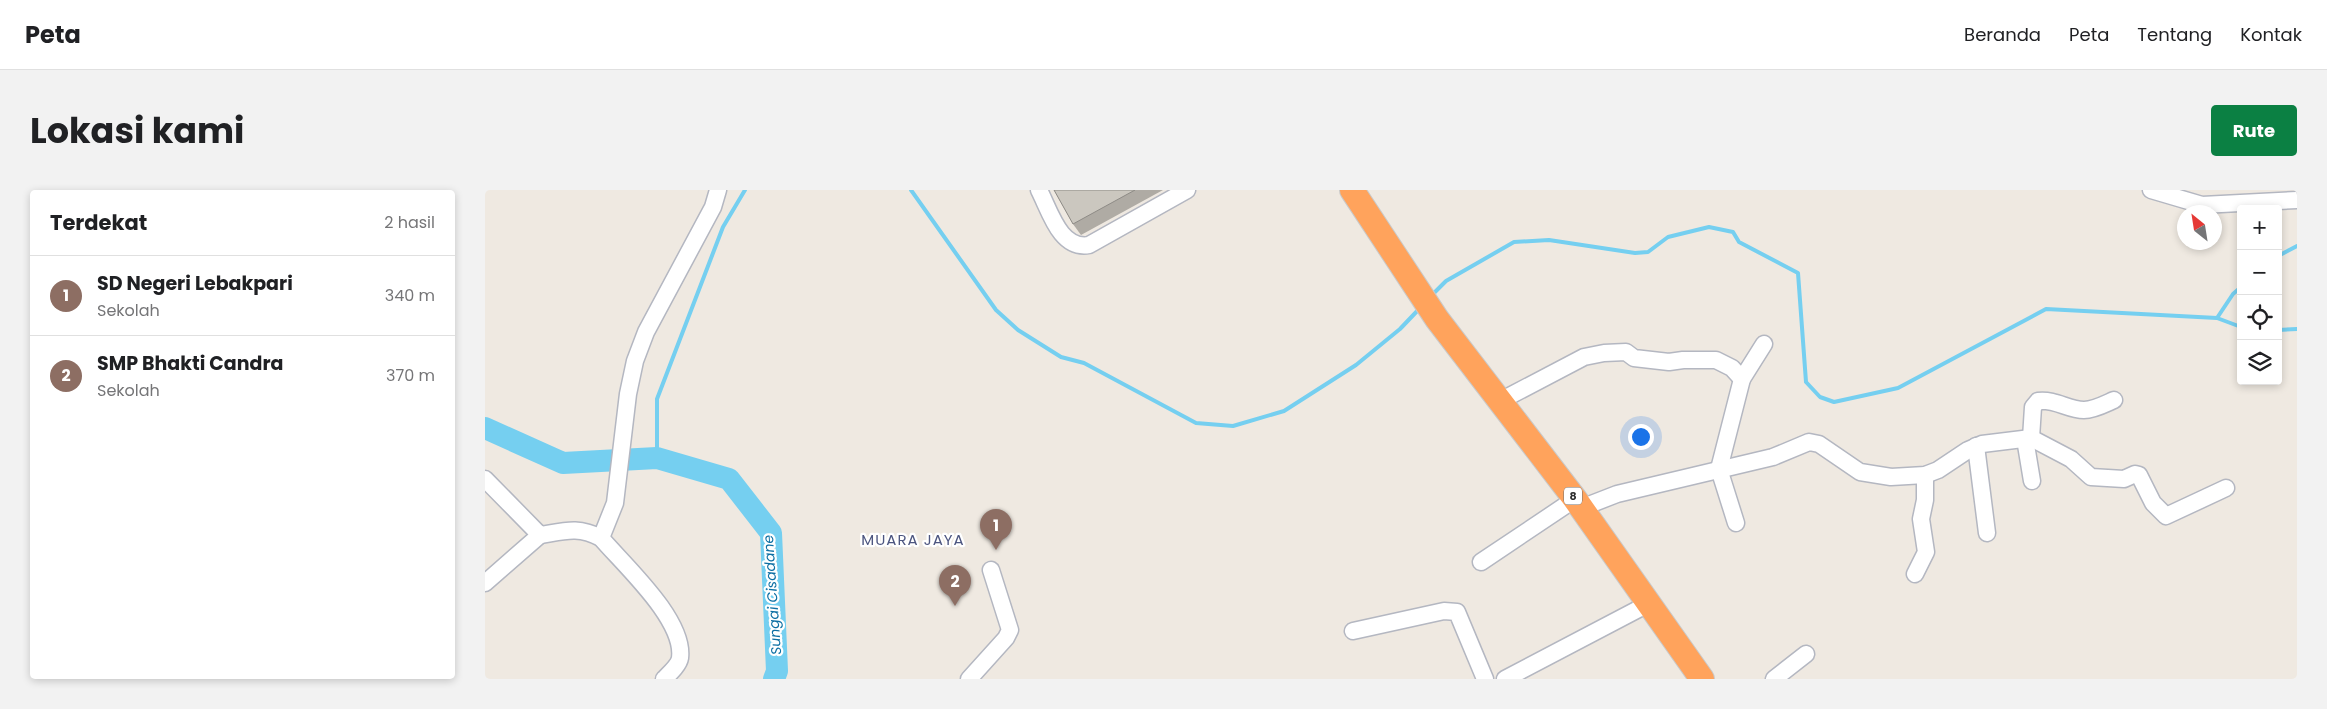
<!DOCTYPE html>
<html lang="id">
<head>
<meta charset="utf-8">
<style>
	body { margin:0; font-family:Poppins,sans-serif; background:#f2f2f2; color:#202124 }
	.controls { position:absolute; right:15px; top:15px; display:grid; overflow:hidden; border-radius:5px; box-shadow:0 2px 8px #0003 }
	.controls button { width:45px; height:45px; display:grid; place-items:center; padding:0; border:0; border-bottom:1px solid #e0e0e0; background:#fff; color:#202124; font:25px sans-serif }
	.compass { position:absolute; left:1692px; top:15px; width:45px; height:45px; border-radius:50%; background:#fff; box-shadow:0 2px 8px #0003; rotate:330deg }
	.you { position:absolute; left:1155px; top:246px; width:18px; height:18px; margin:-12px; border:4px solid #fff; border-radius:50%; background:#1a73e8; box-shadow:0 0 0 8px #1a73e833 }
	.badge { display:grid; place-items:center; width:32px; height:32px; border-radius:50%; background:#0b8043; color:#fff; font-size:16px; font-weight:700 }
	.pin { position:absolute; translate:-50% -41px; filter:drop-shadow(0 1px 2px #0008) }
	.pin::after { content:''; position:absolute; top:26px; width:18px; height:15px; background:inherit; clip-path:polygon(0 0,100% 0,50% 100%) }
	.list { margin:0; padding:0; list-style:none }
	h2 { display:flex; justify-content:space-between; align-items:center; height:65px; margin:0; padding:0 20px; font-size:21px }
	h2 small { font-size:16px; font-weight:400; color:#757577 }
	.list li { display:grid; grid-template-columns:32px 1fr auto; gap:15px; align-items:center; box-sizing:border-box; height:80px; padding:0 20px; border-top:1px solid #e0e0e0 }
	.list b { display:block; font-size:19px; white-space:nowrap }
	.list p { margin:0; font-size:16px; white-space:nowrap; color:#757577 }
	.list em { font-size:16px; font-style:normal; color:#757577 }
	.icon { flex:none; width:28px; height:28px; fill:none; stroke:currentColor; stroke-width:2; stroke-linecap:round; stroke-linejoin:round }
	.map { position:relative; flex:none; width:1812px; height:489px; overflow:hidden; border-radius:5px }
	header { display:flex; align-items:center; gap:30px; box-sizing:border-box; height:70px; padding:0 25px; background:#fff; border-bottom:1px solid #e0e0e0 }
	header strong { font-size:24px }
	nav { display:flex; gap:28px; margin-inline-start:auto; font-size:18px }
	.intro { display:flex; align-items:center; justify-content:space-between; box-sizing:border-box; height:120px; padding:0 30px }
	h1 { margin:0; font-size:35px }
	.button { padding:12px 22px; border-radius:5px; background:#0b8043; color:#fff; font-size:18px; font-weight:700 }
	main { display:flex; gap:30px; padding:0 30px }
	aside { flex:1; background:#fff; border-radius:5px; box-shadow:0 2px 8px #0003 }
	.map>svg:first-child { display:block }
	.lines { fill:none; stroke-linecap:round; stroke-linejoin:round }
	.stream { stroke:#75cff0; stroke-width:4 }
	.river { stroke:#75cff0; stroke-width:22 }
	.minor-casing { stroke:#b4b7c1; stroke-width:19 }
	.highway-casing { stroke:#c9c9c9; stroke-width:26 }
	.minor { stroke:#fff; stroke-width:16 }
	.highway { stroke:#ffa35c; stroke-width:24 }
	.wall { fill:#afaba4 }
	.building { fill:#cbc7bf; stroke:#8e8b86 }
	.labels { text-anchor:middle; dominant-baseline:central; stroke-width:4.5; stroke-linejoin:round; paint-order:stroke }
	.shield { fill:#fff; stroke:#6d6d6d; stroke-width:1 }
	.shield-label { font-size:11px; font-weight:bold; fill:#2e2e2e }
	.water-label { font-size:14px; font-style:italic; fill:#0d6fa3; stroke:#fff }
	.quarter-label { font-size:15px; letter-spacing:1px; fill:#4d5680; stroke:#fff }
</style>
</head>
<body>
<header>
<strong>Peta</strong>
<nav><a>Beranda</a><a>Peta</a><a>Tentang</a><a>Kontak</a></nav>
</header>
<div class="intro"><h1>Lokasi kami</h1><a class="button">Rute</a></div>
<main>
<aside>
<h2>Terdekat<small>2 hasil</small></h2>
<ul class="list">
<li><span class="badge" style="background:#8d6e63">1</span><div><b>SD Negeri Lebakpari</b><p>Sekolah</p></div><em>340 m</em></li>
<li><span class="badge" style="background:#8d6e63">2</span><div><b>SMP Bhakti Candra</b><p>Sekolah</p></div><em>370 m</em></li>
</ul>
</aside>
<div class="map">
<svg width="1812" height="489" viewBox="0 0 1812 489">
	<rect width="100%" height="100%" fill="#efe9e1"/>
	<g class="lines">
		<g class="stream">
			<polyline points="426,0 511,120 533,140 576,167 599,173 711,233 748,236 799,221 871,175 915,139 935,118"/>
			<polyline points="1793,66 1812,56"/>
			<polyline points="947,105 961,91 1029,52 1064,50 1150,63 1163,62 1183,47 1224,37 1248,42 1254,52 1313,83 1321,192 1335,207 1349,212 1413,198 1561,119 1732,128 1756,137"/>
			<polyline points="1732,128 1748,104 1756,97"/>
			<polyline points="1793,140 1812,139"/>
			<polyline points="172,268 172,209 238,37 260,0"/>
		</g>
		<polyline class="river" points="0,238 78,273 172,268 244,289 286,343 292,481 289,489"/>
		<g class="minor-casing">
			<g id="minor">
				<path d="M 554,0 C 565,21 575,60 604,55 L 702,0"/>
				<polyline points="1666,0 1717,15 1812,10"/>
				<polyline points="1015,211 1099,167 1119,163 1141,162 1149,168 1184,172 1198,170 1231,170 1247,178 1257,189"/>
				<path d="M 1546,248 L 1548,217 L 1553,211 C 1571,209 1583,220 1599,220 C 1609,220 1620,214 1629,210"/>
				<polyline points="1540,249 1547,291"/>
				<polyline points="1491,256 1502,343"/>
				<path d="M 0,289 L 55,345 C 80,341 93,336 116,348 C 140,376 200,430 195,468 C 194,475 184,484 179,489"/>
				<polyline points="1096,318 1132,304 1288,267 1324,252 1334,254 1375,282 1406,287 1440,285 1453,280 1483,260 1497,254 1546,248 1586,269 1606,287 1639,289 1650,284 1654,285 1668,313 1681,326 1741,298"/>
				<polyline points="1251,333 1234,279 1257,189 1279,154"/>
				<polyline points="116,348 130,313 143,204 150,171 161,142 228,17 233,0"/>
				<polyline points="996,372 1090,309"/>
				<polyline points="1430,384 1441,362 1436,329 1440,310 1440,285"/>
				<polyline points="0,393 55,345"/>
				<polyline points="868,441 959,421 972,422 1000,489"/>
				<polyline points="484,489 521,448 525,440 506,380"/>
				<polyline points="1020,489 1163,414"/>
				<polyline points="1289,489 1321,464"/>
			</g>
		</g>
		<g class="highway-casing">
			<polyline id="highway" points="867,0 952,129 1090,309 1217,489"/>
		</g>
		<use href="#minor" class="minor"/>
		<use href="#highway" class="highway"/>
	</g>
	<polygon class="wall" points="569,0 678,0 596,45 588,34"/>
	<polygon class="building" points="569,0 650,0 588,34"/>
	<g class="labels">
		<rect class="shield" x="1079" y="297.5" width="18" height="17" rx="4"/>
		<g class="shield-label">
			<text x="1088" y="306">8</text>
		</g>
		<g class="water-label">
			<text transform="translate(287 405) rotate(-94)">Sungai Cisadane</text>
		</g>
		<g class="quarter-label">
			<text x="428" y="349">MUARA JAYA</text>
		</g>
	</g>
</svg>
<div class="controls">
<button>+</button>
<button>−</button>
<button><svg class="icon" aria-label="locate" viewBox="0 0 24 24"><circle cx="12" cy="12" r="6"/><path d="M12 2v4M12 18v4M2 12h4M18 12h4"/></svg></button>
<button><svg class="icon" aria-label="layers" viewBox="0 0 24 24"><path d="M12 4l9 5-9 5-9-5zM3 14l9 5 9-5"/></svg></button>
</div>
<svg class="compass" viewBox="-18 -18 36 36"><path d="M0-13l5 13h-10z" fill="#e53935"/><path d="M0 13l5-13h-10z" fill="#757577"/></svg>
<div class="you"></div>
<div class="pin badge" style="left:511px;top:360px;background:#8d6e63">1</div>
<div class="pin badge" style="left:470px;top:416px;background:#8d6e63">2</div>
</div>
</main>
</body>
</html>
